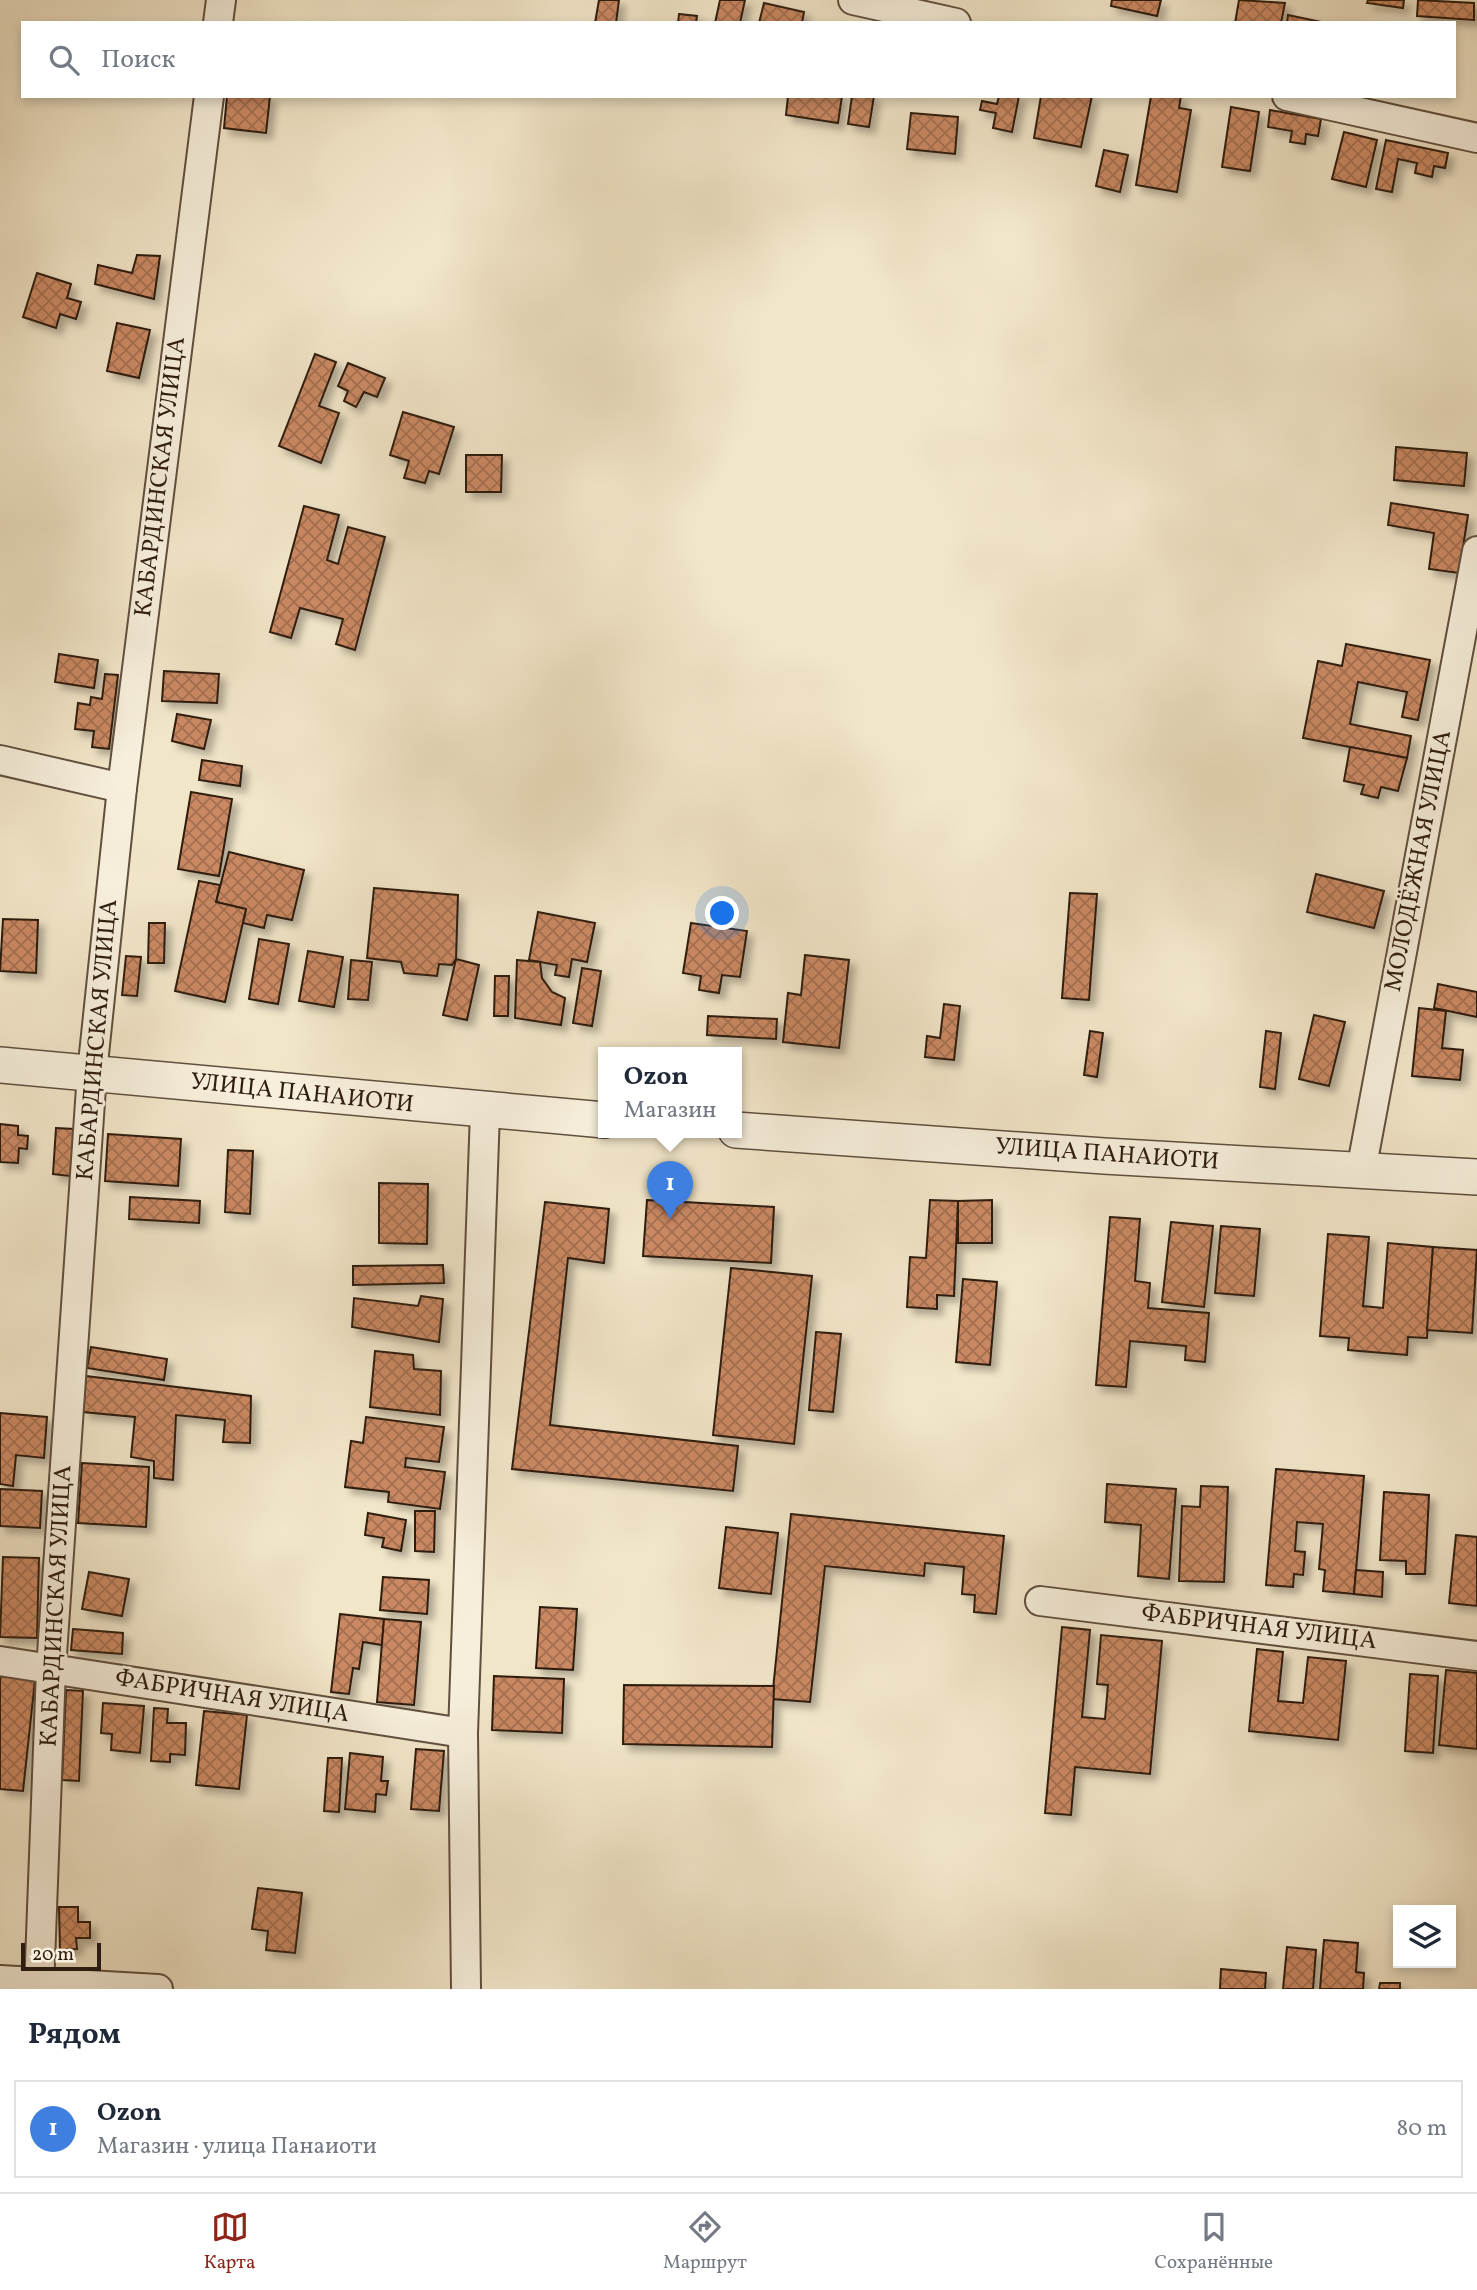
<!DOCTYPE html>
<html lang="ru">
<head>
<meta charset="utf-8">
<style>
	body { margin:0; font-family:Vollkorn,serif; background:#f6f6f7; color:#1f2937 }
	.controls { position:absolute; right:21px; bottom:21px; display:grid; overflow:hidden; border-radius:0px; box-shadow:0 4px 10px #0003 }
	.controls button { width:63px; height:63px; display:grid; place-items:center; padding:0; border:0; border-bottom:2px solid #e0e1e3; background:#fff; color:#1f2937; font:35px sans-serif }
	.scale { position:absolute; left:21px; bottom:18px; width:80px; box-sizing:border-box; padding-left:7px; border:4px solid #2f1d10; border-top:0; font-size:19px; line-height:24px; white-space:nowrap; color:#2f1d10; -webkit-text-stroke:5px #f7efdc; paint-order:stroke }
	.you { position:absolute; left:723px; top:914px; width:24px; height:24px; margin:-18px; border:5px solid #fff; border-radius:50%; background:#1a73e8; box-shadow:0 0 0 10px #1a73e833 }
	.badge { display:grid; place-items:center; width:46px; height:46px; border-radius:50%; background:#8f2418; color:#fff; font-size:23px; font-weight:700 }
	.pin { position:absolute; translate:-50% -58px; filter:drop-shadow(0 2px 4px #0008) }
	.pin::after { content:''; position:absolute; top:37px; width:24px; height:21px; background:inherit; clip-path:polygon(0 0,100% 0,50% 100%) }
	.popup { position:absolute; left:598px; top:1047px; width:144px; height:91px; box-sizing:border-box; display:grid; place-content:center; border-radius:0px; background:#fff; filter:drop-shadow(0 2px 5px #0005); font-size:23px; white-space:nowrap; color:#747a83 }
	.popup b { font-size:26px; color:#1f2937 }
	.popup::after { content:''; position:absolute; left:50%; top:100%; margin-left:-14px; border:14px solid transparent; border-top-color:#fff }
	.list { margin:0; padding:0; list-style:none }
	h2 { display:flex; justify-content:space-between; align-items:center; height:91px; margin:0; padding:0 28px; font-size:30px }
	h2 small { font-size:23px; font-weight:400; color:#747a83 }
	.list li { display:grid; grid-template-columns:46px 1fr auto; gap:21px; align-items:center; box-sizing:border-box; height:98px; margin:0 14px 14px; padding:0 14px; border:2px solid #e0e1e3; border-radius:0px }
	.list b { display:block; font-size:26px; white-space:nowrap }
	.list p { margin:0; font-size:23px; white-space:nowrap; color:#747a83 }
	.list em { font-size:23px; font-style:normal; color:#747a83 }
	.icon { flex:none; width:38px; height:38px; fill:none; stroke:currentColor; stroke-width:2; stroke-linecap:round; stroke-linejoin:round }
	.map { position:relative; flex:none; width:1477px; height:1989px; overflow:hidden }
	.search { position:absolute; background:#fff; box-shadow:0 4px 10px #0003; left:21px; right:21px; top:21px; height:77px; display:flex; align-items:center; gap:18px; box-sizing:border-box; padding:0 24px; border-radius:0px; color:#747a83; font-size:26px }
	.sheet { height:203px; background:#fff }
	nav { display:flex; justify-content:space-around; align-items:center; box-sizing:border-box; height:98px; border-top:2px solid #e0e1e3; background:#fff; font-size:19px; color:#747a83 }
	nav a { display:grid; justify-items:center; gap:4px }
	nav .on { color:#8f2418 }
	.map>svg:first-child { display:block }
	.building { fill:url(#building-cross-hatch); stroke:#2f1d10; stroke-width:2; filter:url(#shadow) }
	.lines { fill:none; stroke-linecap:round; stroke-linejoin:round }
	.minor-casing { stroke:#604f3e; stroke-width:32 }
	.tertiary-casing { stroke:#604f3e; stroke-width:38 }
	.minor { stroke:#f7efdc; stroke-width:28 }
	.tertiary { stroke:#f7efdc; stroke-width:35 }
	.labels { text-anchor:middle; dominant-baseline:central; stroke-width:6; stroke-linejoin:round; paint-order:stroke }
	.street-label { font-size:24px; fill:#2f1d10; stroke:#f7efdc }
</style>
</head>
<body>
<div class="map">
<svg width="1477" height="1989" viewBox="0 0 1477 1989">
	<defs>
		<pattern id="building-cross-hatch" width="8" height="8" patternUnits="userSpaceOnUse" patternTransform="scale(1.75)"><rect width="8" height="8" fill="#ca8963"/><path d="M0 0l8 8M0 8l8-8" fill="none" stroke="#a46f50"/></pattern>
		<filter id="shadow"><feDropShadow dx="6" dy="6" stdDeviation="3.5" flood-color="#0004"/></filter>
	</defs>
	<rect width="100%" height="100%" fill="#f2e6c9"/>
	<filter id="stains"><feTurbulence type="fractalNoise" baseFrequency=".00286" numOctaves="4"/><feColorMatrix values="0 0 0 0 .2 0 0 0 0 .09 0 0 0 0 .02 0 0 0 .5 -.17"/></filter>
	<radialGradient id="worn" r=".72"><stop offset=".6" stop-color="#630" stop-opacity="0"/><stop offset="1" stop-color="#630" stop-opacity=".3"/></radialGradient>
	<g class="building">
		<polygon points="599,0 619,0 616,23 595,23"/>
		<polygon points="720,0 745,0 740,23 715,23"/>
		<polygon points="1112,0 1161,0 1157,16 1111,6"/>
		<polygon points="1239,0 1285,3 1281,23 1235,23"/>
		<polygon points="1368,0 1404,0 1403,8 1367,3"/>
		<polygon points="1418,0 1474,3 1474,20 1417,16"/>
		<polygon points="764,3 804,12 802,23 759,23"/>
		<polygon points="679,14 697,16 696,23 678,23"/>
		<polygon points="1288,15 1326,23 1287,23"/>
		<polygon points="227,96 270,96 266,133 224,128"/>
		<polygon points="788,96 842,96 838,123 786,115"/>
		<polygon points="852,96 874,96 869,127 848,124"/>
		<polygon points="999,96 1019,96 1012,132 993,128 996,113 980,110 982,101 997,104"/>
		<polygon points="1041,96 1092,96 1081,147 1034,138"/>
		<polygon points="1151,96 1181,96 1179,108 1191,110 1177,192 1136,185"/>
		<polygon points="1231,107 1259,112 1250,171 1222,167"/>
		<polygon points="1270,110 1321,119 1318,136 1306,134 1305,144 1290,142 1292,131 1268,127"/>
		<polygon points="911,113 958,117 955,154 907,149"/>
		<polygon points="1344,132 1377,140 1366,187 1332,179"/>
		<polygon points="1386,140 1448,153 1445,168 1434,166 1432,177 1415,173 1417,163 1398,159 1392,192 1376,189"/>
		<polygon points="1104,150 1128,155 1120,192 1096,186"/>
		<polygon points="137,255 160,256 154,299 95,284 98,265 132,273"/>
		<polygon points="37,273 71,284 67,298 81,302 76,319 60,314 56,328 23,317"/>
		<polygon points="117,323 150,330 139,378 107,371"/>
		<polygon points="315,354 336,362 319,406 339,413 321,463 279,446"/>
		<polygon points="348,363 385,378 377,397 364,392 356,407 344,401 348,391 338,386"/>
		<polygon points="403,412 454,427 439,474 429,471 425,483 404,478 409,461 390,455"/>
		<polygon points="1396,447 1467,453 1464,486 1394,480"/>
		<polygon points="466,455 502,455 501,492 466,492"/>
		<polygon points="1391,503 1468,515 1459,573 1429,569 1434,533 1388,525"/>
		<polygon points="304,506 339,515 327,560 338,564 348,527 385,537 355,650 336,644 343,619 300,608 291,638 270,632"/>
		<polygon points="1346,644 1430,660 1418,720 1402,717 1407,692 1358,682 1350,724 1411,736 1407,758 1303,738 1318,661 1342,666"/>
		<polygon points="59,654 98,660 94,688 55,682"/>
		<polygon points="164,671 219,674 217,703 162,701"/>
		<polygon points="105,674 118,675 109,749 92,747 94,731 75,729 78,703 90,705 91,697 102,699"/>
		<polygon points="177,714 211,720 204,749 172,741"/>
		<polygon points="1350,747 1407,758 1398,791 1381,787 1378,798 1361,794 1364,785 1344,781"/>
		<polygon points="202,760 242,766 240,786 199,780"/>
		<polygon points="191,792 232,799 219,876 178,869"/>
		<polygon points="229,852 304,870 292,920 267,915 264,928 243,923 246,909 216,902"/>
		<polygon points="1316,874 1384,891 1374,928 1307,912"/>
		<polygon points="199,881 220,885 216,902 246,909 225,1002 175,991"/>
		<polygon points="374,888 458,895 456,959 452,965 439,964 437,976 404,973 401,962 367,958"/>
		<polygon points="1070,893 1097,894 1089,1000 1062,998"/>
		<polygon points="538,912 595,923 587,962 572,959 569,977 555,975 557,965 529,960"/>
		<polygon points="3,919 38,920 36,973 0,971"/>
		<polygon points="149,923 165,923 164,963 148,963"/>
		<polygon points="691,923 747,931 740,977 722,975 719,993 699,990 701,976 683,973"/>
		<polygon points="259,939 289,944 278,1004 249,999"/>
		<polygon points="308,951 343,957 334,1007 299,1001"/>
		<polygon points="805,955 849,960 839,1048 783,1042 788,993 801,995"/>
		<polygon points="126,956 141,957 137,996 122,995"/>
		<polygon points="456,959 479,965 467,1020 443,1015"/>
		<polygon points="351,960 372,962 368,1000 348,999"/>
		<polygon points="517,960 540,962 542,978 552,992 565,998 561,1025 515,1018"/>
		<polygon points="582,968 601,971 592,1026 573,1023"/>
		<polygon points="495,976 509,976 508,1016 494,1016"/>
		<polygon points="1438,984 1477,992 1477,1017 1434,1008"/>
		<polygon points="944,1004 960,1006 954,1060 925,1057 927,1036 940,1038"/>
		<polygon points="1419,1008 1446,1011 1442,1048 1463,1050 1460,1080 1412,1076"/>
		<polygon points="1314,1015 1345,1022 1329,1086 1299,1079"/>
		<polygon points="708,1016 777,1019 776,1039 707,1035"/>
		<polygon points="1090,1031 1103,1033 1097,1077 1084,1075"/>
		<polygon points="1266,1031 1281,1033 1275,1089 1260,1087"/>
		<polygon points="0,1124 18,1126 18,1135 28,1136 27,1149 19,1148 18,1163 0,1162"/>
		<polygon points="56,1128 74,1129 70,1176 53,1174"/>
		<polygon points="108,1134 181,1139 178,1186 105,1181"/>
		<polygon points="228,1150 253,1151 250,1214 225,1212"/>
		<polygon points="379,1183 428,1184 427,1244 379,1243"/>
		<polygon points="130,1197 200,1201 199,1223 129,1219"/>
		<polygon points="647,1200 774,1207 771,1263 643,1256"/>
		<polygon points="930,1200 958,1201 954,1296 937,1295 937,1309 907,1307 910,1257 926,1258"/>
		<polygon points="992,1200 992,1243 958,1243 958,1201"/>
		<polygon points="545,1202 609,1209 604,1263 568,1258 550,1425 738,1446 733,1491 512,1469"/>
		<polygon points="1110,1217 1140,1219 1135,1281 1150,1283 1148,1308 1209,1313 1205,1362 1185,1360 1186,1346 1130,1341 1126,1387 1096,1385"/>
		<polygon points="1171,1222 1213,1226 1204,1307 1162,1302"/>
		<polygon points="1221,1226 1260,1229 1254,1296 1215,1293"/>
		<polygon points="1328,1234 1369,1237 1363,1306 1383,1308 1388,1243 1433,1247 1427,1338 1408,1337 1407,1355 1348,1350 1349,1338 1320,1336"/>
		<polygon points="1433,1247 1477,1250 1472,1333 1427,1330"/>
		<polygon points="443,1265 444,1283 353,1285 353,1266"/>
		<polygon points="731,1268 812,1276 794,1444 713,1435"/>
		<polygon points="963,1279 997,1282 990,1365 956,1362"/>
		<polygon points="421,1296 443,1299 439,1342 352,1327 354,1298 418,1306"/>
		<polygon points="816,1332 841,1334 833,1412 809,1410"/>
		<polygon points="91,1347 167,1359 164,1380 87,1368"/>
		<polygon points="375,1351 413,1355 414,1369 441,1371 440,1415 370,1407"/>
		<polygon points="86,1376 251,1396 250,1443 223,1442 225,1420 176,1415 173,1480 154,1478 154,1461 131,1457 135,1417 83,1412"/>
		<polygon points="0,1413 47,1417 44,1458 16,1455 13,1486 0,1484"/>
		<polygon points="366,1417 444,1427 439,1462 406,1458 405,1467 445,1472 440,1509 388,1502 389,1492 345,1487 351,1441 363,1443"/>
		<polygon points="82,1463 149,1467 146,1527 78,1523"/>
		<polygon points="1276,1469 1364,1476 1354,1594 1323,1591 1325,1570 1319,1569 1323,1524 1297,1522 1295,1551 1305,1552 1303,1575 1294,1574 1293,1587 1266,1585"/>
		<polygon points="1107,1484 1176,1489 1169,1579 1138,1576 1141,1525 1105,1522"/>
		<polygon points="1201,1486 1228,1487 1224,1582 1179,1581 1182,1506 1200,1507"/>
		<polygon points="0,1489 42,1491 40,1528 0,1526"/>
		<polygon points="1384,1492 1429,1495 1425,1574 1406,1574 1406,1561 1380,1560"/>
		<polygon points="415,1511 435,1511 434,1552 415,1551"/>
		<polygon points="368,1513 406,1520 401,1551 382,1547 384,1538 365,1535"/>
		<polygon points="791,1514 1004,1536 996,1614 974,1612 975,1595 962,1594 964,1567 925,1563 924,1576 825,1566 810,1702 772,1699"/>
		<polygon points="726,1527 778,1533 771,1594 719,1588"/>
		<polygon points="1456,1535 1477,1537 1477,1606 1449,1603"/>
		<polygon points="3,1557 39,1558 37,1638 0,1637"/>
		<polygon points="1356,1570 1383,1572 1382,1597 1354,1594"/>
		<polygon points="89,1572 129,1579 122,1616 82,1609"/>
		<polygon points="383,1577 429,1580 427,1614 380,1610"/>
		<polygon points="540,1607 577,1609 573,1670 536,1668"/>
		<polygon points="340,1614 384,1619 382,1645 363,1642 359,1669 353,1668 349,1694 331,1692"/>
		<polygon points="384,1619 421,1622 414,1705 377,1702"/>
		<polygon points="1062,1627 1090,1630 1082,1717 1105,1719 1108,1685 1097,1684 1101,1635 1162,1641 1150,1774 1075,1767 1071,1815 1045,1813"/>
		<polygon points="73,1629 123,1633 122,1654 71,1650"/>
		<polygon points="1257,1649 1283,1652 1278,1701 1303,1703 1308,1657 1346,1661 1338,1740 1249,1731"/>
		<polygon points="1446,1670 1477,1673 1477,1749 1439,1745"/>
		<polygon points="1410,1674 1438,1676 1433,1753 1405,1751"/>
		<polygon points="0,1676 35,1680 23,1791 0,1789"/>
		<polygon points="494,1676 564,1679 562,1733 492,1730"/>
		<polygon points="624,1685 774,1686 772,1747 623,1744"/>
		<polygon points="66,1690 83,1691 79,1781 62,1780"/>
		<polygon points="103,1703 144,1706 140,1753 111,1750 112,1734 101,1733"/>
		<polygon points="154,1708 168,1709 167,1723 186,1723 185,1755 170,1754 170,1762 151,1761"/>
		<polygon points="204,1711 247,1715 239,1789 196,1785"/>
		<polygon points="416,1749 444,1751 439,1811 411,1809"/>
		<polygon points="350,1753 383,1757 381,1781 388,1781 386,1795 376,1794 375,1812 345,1809"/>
		<polygon points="328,1758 342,1758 339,1812 324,1811"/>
		<polygon points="258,1888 302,1893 295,1953 266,1950 268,1931 252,1929"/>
		<polygon points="59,1907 78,1907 78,1922 90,1922 90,1938 76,1938 77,1949 60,1950"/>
		<polygon points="1324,1940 1358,1943 1356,1972 1364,1973 1363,1989 1320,1989"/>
		<polygon points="1287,1947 1316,1950 1313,1989 1283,1989"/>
		<polygon points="1221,1969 1266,1973 1265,1989 1220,1989"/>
		<polygon points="1380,1983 1400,1983 1400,1989 1379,1989"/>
	</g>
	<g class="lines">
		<g class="minor-casing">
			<g id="minor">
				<polyline points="853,0 956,23"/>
				<polyline points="218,23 221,0"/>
				<polyline points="1287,96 1477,138"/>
				<polyline points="0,760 122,788"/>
				<polyline points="1361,1171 1477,551"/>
				<polyline points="1040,1601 1477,1656"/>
				<polyline points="0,1661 463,1733"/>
				<polyline points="0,1980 158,1989"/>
				<polyline points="39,1989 51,1669 92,1073 122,788 209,96"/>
				<polyline points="466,1989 463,1733 485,1112"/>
			</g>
		</g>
		<g class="tertiary-casing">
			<g id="tertiary">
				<polyline points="0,1065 604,1120"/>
				<polyline points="736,1130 1104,1156 1477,1177"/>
			</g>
		</g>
		<use href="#minor" class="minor"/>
		<use href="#tertiary" class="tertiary"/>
	</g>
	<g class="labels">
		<g class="street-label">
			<text transform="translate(161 477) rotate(-83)">КАБАРДИНСКАЯ УЛИЦА</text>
			<text transform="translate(1419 861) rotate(-79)">МОЛОДЁЖНАЯ УЛИЦА</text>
			<text transform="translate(98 1040) rotate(-85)">КАБАРДИНСКАЯ УЛИЦА</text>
			<text transform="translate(302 1094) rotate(6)">УЛИЦА ПАНАИОТИ</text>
			<text transform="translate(1107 1155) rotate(4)">УЛИЦА ПАНАИОТИ</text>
			<text transform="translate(57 1606) rotate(-87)">КАБАРДИНСКАЯ УЛИЦА</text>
			<text transform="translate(1259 1628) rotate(7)">ФАБРИЧНАЯ УЛИЦА</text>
			<text transform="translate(232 1697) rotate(9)">ФАБРИЧНАЯ УЛИЦА</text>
		</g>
	</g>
	<rect width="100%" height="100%" filter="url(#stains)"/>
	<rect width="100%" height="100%" fill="url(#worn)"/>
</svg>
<div class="controls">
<button><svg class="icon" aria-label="layers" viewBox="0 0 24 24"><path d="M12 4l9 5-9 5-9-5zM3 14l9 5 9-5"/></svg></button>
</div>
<div class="scale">20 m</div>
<div class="you"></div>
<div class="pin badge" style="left:670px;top:1219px;background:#3f7fe0">1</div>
<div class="popup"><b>Ozon</b>Магазин</div>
<div class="search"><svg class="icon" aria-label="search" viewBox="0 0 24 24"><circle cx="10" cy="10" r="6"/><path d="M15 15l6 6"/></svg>Поиск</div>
</div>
<section class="sheet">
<h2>Рядом<small></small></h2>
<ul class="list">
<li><span class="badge" style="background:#3f7fe0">1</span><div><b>Ozon</b><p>Магазин · улица Панаиоти</p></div><em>80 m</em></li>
</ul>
</section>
<nav>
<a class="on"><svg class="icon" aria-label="map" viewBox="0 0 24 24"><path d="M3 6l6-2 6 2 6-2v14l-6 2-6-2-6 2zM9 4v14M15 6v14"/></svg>Карта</a>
<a><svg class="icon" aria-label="directions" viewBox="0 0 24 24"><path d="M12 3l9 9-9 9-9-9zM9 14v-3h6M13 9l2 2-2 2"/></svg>Маршрут</a>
<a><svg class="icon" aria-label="saved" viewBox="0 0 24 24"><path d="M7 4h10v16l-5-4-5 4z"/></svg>Сохранённые</a>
</nav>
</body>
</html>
